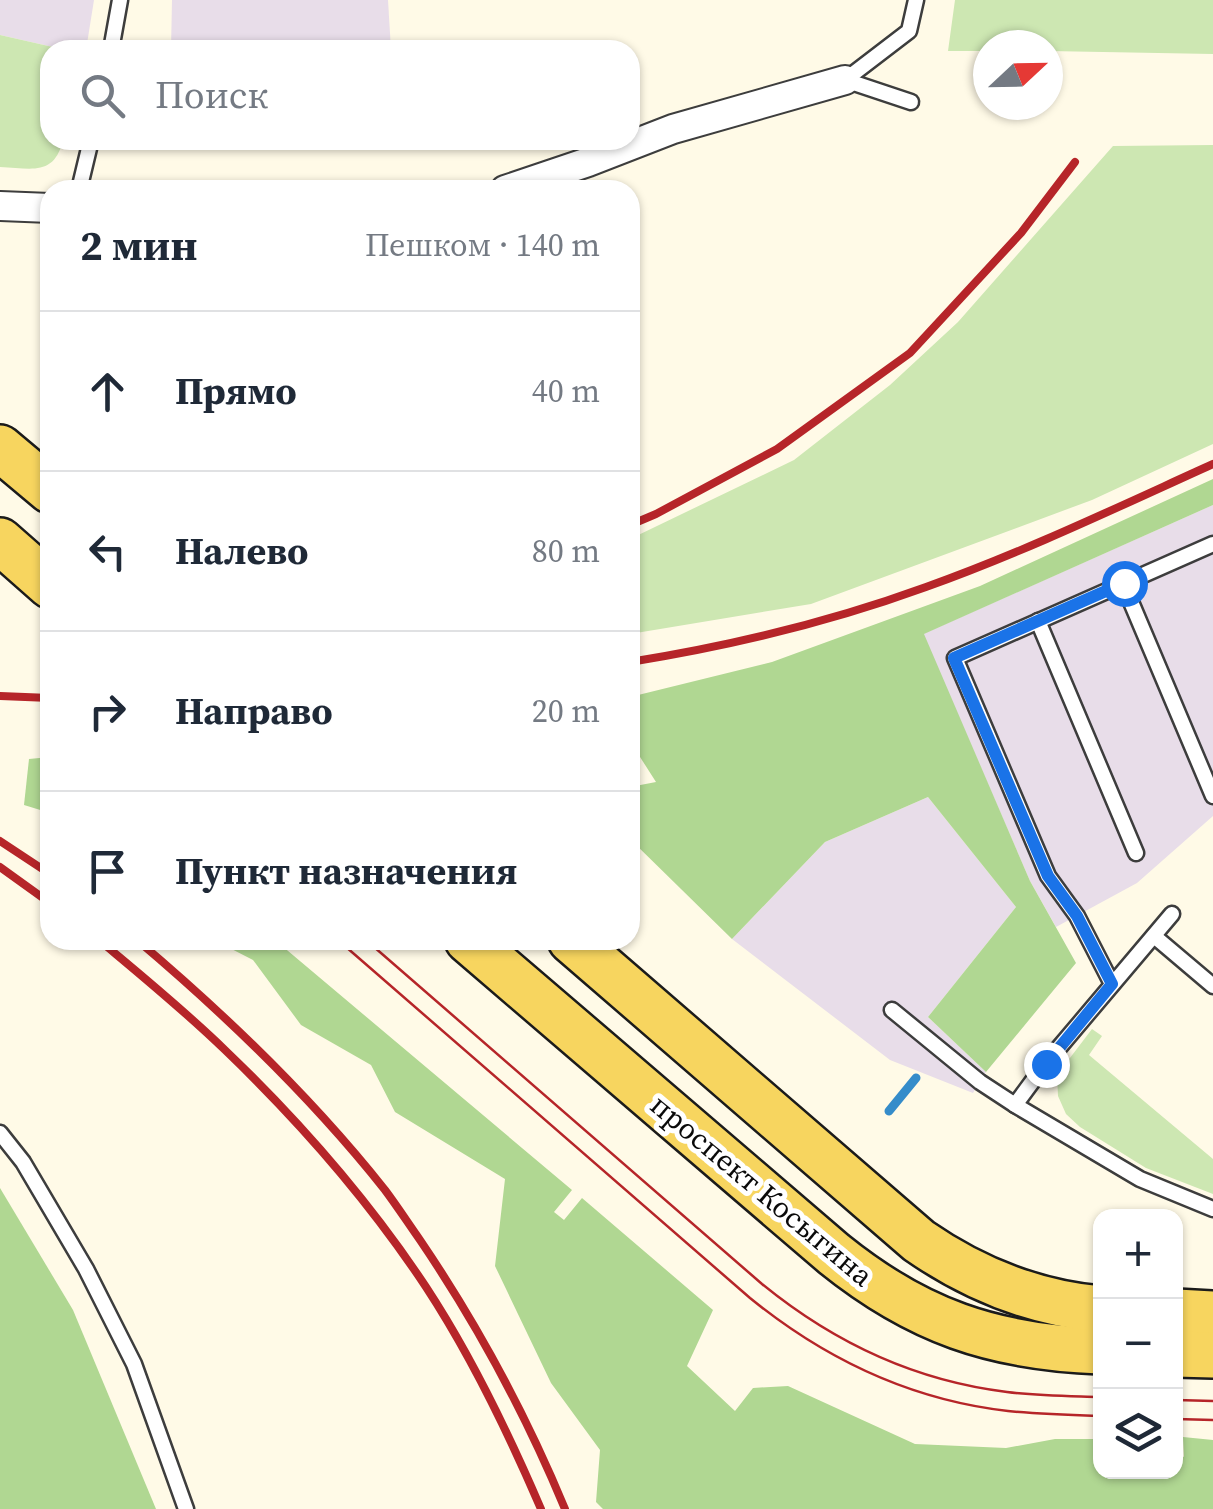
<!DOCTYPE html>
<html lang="ru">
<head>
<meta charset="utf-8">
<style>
	body { margin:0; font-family:"Source Serif 4",serif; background:#f6f6f7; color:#1f2937 }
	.controls { position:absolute; right:30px; bottom:30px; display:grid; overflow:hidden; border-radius:20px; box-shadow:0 2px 8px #0004 }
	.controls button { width:90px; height:90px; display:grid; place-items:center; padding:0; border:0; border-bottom:2px solid #e0e1e3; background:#fff; color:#1f2937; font:50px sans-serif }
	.compass { position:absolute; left:973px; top:30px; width:90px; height:90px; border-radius:50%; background:#fff; box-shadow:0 2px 8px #0004; rotate:68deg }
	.stop { position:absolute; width:30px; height:30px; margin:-22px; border:8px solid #1a73e8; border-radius:50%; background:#fff }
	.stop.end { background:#1a73e8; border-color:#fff; box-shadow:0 2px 10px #0008 }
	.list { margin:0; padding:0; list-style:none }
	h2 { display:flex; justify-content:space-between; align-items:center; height:130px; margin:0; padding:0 40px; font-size:42px }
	h2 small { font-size:32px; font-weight:400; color:#747a83 }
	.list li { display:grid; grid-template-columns:65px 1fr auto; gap:30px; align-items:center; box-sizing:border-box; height:160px; padding:0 40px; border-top:2px solid #e0e1e3 }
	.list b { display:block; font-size:38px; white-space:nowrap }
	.list em { font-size:32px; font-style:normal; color:#747a83 }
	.icon { flex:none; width:55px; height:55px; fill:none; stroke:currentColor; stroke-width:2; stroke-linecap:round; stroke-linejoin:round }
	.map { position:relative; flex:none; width:1213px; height:1509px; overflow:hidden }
	.search { position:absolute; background:#fff; box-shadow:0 2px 8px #0004; left:40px; top:40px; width:600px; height:110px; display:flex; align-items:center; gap:25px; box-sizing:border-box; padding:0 35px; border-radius:30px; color:#747a83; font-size:38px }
	.panel { position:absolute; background:#fff; box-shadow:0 2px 8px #0004; left:40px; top:180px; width:600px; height:770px; border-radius:30px }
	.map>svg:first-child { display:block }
	.industrial { fill:#e8dde9 }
	.green { fill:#cde7b2 }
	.forest { fill:#b0d792 }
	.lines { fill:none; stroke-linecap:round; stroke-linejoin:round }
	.stream { stroke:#358cca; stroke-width:9 }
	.service-casing { stroke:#3d3d3d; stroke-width:19 }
	.minor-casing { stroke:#3d3d3d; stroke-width:32 }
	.primary-casing { stroke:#1b1b1b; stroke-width:50 }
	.service { stroke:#fff; stroke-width:14 }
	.minor { stroke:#fff; stroke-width:28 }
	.primary { stroke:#f7d55f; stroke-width:45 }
	.tram { stroke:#b62529; stroke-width:2.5 }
	.rail { stroke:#b62529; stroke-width:8 }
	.route { stroke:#1a73e8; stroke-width:12 }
	.labels { text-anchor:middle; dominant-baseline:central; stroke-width:10; stroke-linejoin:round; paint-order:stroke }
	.street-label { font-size:30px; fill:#0a0a0a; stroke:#fff }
</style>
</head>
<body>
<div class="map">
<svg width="1213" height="1509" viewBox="0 0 1213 1509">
	<rect width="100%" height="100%" fill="#fffae7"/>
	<g class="industrial">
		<polygon points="0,0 94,0 86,50 66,50 0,35"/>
		<polygon points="172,0 388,0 391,50 171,50"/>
		<polygon points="1213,505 1213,816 1137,883 1056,927 1030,881 923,634"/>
		<polygon points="928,797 1016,907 928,1017 986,1072 973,1093 890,1060 732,939 825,842"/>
	</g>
	<g class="green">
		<polygon points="955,0 1213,0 1213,54 1048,51 1048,45 988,45 988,51 948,51"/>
		<path d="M 0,35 L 66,50 L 50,50 L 50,140 L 63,140 C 54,177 31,168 0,167 Z"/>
		<polygon points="1213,145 1213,444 1092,500 811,604 630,634 630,539 794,460 890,385 958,322 1113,146"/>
		<polygon points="1092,1029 1102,1036 1089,1055 1213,1159 1213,1194 1146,1168 1080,1127 1066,1114 1058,1096 1057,1075"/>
	</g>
	<g class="forest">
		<polygon points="1213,479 1213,505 924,634 1030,881 1076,963 986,1072 928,1017 1016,907 928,797 825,842 732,939 630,839 630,787 656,782 633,746 630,745 630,697 772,662 980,586"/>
		<polygon points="50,757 50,813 24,805 29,759"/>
		<polygon points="214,940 275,940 572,1190 554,1212 564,1220 582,1198 713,1310 687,1366 735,1411 753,1388 788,1386 915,1444 1006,1448 1055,1439 1100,1439 1100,1472 1176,1472 1176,1453 1184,1457 1183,1437 1213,1440 1213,1509 603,1509 596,1502 600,1450 551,1383 495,1266 505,1179 395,1112 371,1065 301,1025 253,960"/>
		<polygon points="0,1188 73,1310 156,1509 0,1509"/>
	</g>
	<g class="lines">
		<polyline class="stream" points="889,1111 916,1078"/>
		<g class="service-casing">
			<g id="service">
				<polyline points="111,50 120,0"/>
				<polyline points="845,80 909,31 916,0"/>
				<polyline points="845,80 911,102"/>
				<polyline points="79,190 91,140"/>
				<polyline points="1123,583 1213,796"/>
				<polyline points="1038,621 1136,853"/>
				<polyline points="1172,914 1046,1063 1015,1105 1140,1179 1213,1209"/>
				<polyline points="1154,936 1213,986"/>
				<polyline points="1112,984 1077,916 1048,876 955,658 1213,544"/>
				<polyline points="892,1010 980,1082 1015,1105"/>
				<polyline points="0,1133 23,1162 86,1269 134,1364 186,1509"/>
			</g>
		</g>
		<g class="minor-casing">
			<g id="minor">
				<polyline points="505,190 588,162 673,129 845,80"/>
				<polyline points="0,206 50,208"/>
			</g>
		</g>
		<g class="primary-casing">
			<g id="primary">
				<polyline points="0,448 50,490"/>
				<polyline points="0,541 50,585"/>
				<path d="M 468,940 L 834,1254 C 917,1321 993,1347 1100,1351"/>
				<path d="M 571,940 L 919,1241 C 974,1279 1034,1303 1100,1309"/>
				<polyline points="1176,1312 1213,1314"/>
				<polyline points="1176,1354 1213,1355"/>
			</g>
		</g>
		<use href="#service" class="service"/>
		<use href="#minor" class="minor"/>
		<use href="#primary" class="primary"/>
		<g class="tram">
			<path d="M 338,940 L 750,1298 C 825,1359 911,1400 1008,1411 C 1039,1414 1070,1415 1100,1416"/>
			<path d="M 366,940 L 762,1284 C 833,1342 916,1381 1007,1392 C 1038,1396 1070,1396 1100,1397"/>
			<polyline points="1176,1400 1213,1401"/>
			<polyline points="1176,1419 1213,1420"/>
		</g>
		<g class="rail">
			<polyline points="630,525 656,514 777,449 910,353 1021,233 1075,162"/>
			<path d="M 630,662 C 730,646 830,622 926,587 C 1024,552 1118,507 1213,464"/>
			<polyline points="0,696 50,698"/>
			<polyline points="0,841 50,874"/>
			<polyline points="0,867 50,903"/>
			<path d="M 99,940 C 142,976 185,1011 225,1050 C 299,1121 369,1201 426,1287 C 472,1357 508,1432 541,1509"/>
			<path d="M 137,940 C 227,1016 312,1098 385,1190 C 397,1206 408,1223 420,1240 C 477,1324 526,1415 565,1509"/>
		</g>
	</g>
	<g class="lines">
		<polyline class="route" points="1046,1064 1112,984 1077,916 1048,876 954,658 1124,583"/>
	</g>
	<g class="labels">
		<g class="street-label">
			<text transform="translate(762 1190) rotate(40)">проспект Косыгина</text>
		</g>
	</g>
</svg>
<div class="controls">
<button>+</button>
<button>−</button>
<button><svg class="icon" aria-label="layers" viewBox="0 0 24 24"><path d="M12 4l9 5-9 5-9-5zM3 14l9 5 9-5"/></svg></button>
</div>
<svg class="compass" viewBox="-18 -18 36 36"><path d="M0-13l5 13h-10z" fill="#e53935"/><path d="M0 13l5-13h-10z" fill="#747a83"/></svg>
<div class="stop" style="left:1124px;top:583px"></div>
<div class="stop end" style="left:1046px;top:1064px"></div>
<div class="search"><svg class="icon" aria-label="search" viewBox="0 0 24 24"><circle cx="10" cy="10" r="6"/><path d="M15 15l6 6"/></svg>Поиск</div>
<section class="panel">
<h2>2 мин<small>Пешком · 140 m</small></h2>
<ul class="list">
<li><svg class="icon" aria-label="ahead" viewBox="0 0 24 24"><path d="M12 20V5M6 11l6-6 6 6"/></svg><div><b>Прямо</b></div><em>40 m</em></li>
<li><svg class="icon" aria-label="left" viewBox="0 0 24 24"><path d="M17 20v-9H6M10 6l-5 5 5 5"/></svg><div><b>Налево</b></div><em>80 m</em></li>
<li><svg class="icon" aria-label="right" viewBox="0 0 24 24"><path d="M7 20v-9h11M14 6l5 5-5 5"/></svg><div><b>Направо</b></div><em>20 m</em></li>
<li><svg class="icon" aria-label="arrive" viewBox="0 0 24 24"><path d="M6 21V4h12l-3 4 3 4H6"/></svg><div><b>Пункт назначения</b></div></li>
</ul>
</section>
</div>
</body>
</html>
